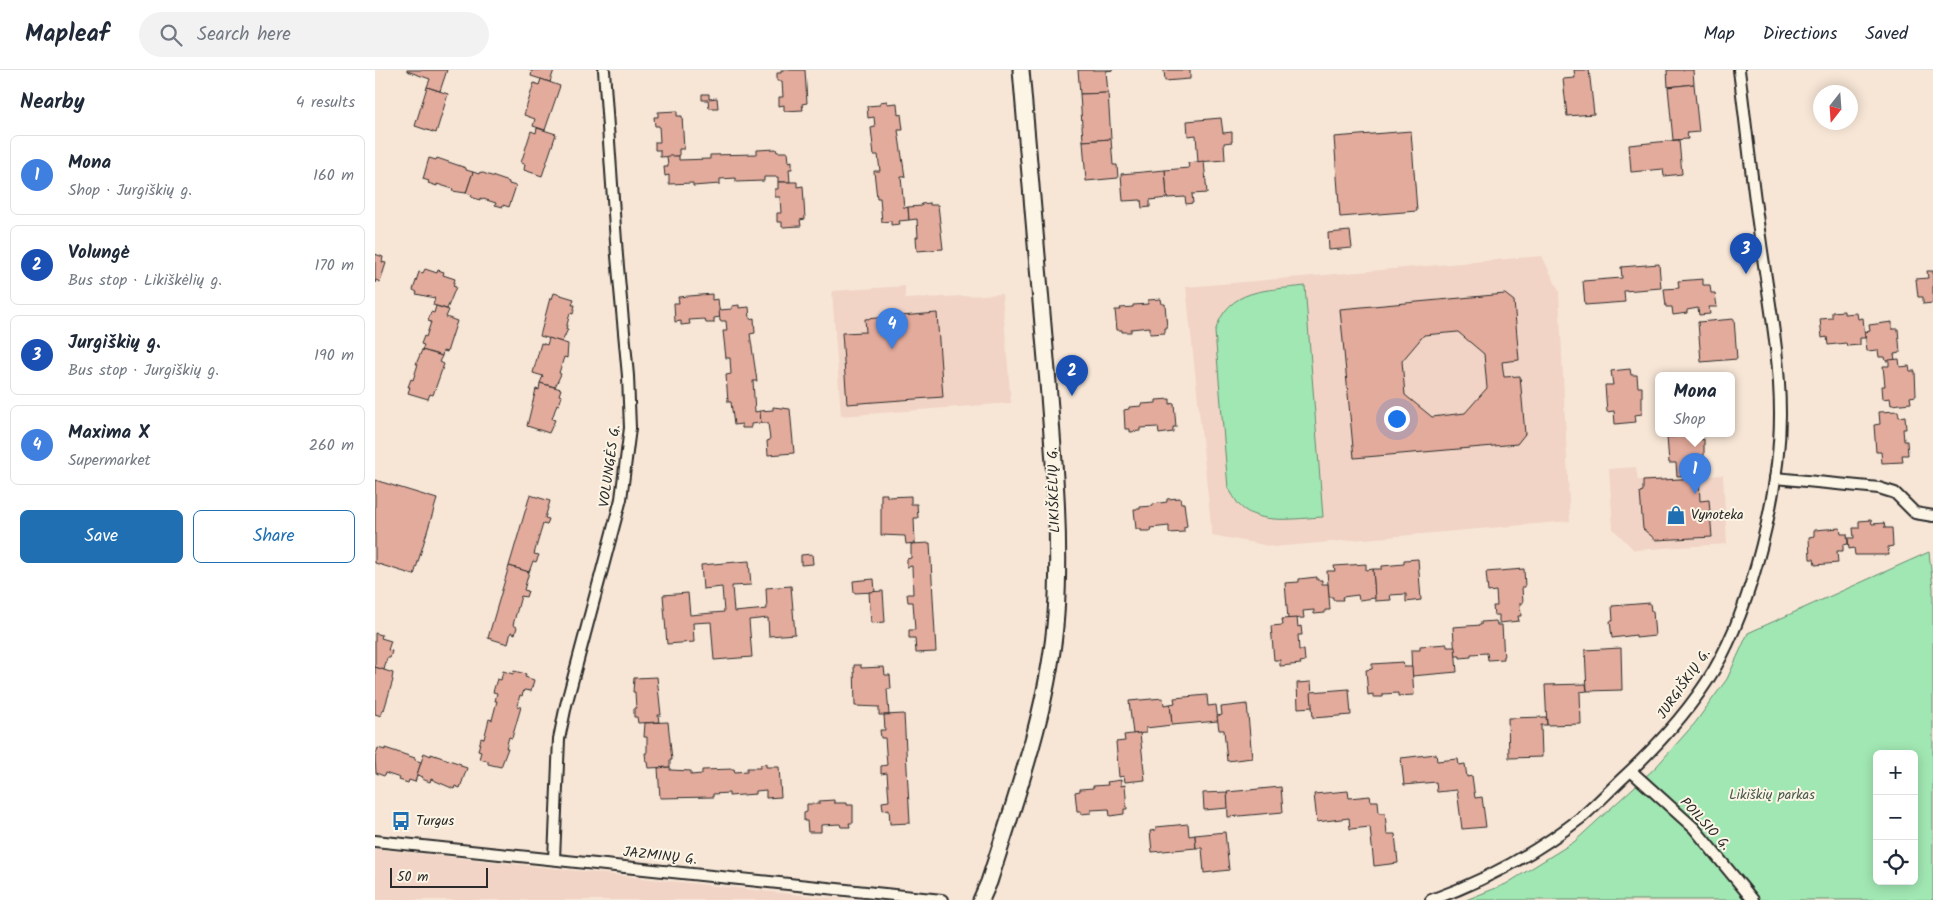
<!DOCTYPE html>
<html lang="en">
<head>
<meta charset="utf-8">
<style>
	body { margin:0; font-family:Kalam,sans-serif; background:#f2f2f3; color:#1f2937 }
	.controls { position:absolute; right:15px; bottom:15px; display:grid; overflow:hidden; border-radius:8px; box-shadow:0 2px 12px #0003 }
	.controls button { width:45px; height:45px; display:grid; place-items:center; padding:0; border:0; border-bottom:1px solid #e0e1e3; background:#fff; color:#1f2937; font:25px sans-serif }
	.compass { position:absolute; left:1438px; top:15px; width:45px; height:45px; border-radius:50%; background:#fff; box-shadow:0 2px 12px #0003; rotate:197deg }
	.scale { position:absolute; left:15px; bottom:12px; width:98px; box-sizing:border-box; padding-left:5px; border:2px solid #2b2b2b; border-top:0; font-size:14px; line-height:18px; white-space:nowrap; color:#2b2b2b; -webkit-text-stroke:4px #fcf5e5; paint-order:stroke }
	.you { position:absolute; left:1021px; top:348px; width:18px; height:18px; margin:-12px; border:4px solid #fff; border-radius:50%; background:#1a73e8; box-shadow:0 0 0 8px #1a73e833 }
	.badge { display:grid; place-items:center; width:32px; height:32px; border-radius:50%; background:#1f6fb2; color:#fff; font-size:16px; font-weight:700 }
	.pin { position:absolute; translate:-50% -41px; filter:drop-shadow(0 1px 2px #0008) }
	.pin::after { content:''; position:absolute; top:26px; width:18px; height:15px; background:inherit; clip-path:polygon(0 0,100% 0,50% 100%) }
	.popup { position:absolute; left:1280px; top:302px; width:80px; height:65px; box-sizing:border-box; display:grid; place-content:center; border-radius:8px; background:#fff; filter:drop-shadow(0 1px 4px #0005); font-size:16px; white-space:nowrap; color:#747a83 }
	.popup b { font-size:19px; color:#1f2937 }
	.popup::after { content:''; position:absolute; left:50%; top:100%; margin-left:-10px; border:10px solid transparent; border-top-color:#fff }
	.list { margin:0; padding:0; list-style:none }
	h2 { display:flex; justify-content:space-between; align-items:center; height:65px; margin:0; padding:0 20px; font-size:21px }
	h2 small { font-size:16px; font-weight:400; color:#747a83 }
	.list li { display:grid; grid-template-columns:32px 1fr auto; gap:15px; align-items:center; box-sizing:border-box; height:80px; margin:0 10px 10px; padding:0 10px; border:1px solid #e0e1e3; border-radius:8px }
	.list b { display:block; font-size:19px; white-space:nowrap }
	.list p { margin:0; font-size:16px; white-space:nowrap; color:#747a83 }
	.list em { font-size:16px; font-style:normal; color:#747a83 }
	.actions { display:flex; gap:10px; padding:15px 20px }
	.actions a { flex:1; padding:11px 0; border:1px solid #1f6fb2; border-radius:8px; text-align:center; font-size:18px; color:#1f6fb2 }
	.actions .main { background:#1f6fb2; color:#fff }
	.icon { flex:none; width:28px; height:28px; fill:none; stroke:currentColor; stroke-width:2; stroke-linecap:round; stroke-linejoin:round }
	.map { position:relative; flex:none; width:1558px; height:830px; overflow:hidden }
	header { display:flex; align-items:center; gap:30px; box-sizing:border-box; height:70px; padding:0 25px; background:#fff; border-bottom:1px solid #e0e1e3 }
	header strong { font-size:24px }
	nav { display:flex; gap:28px; margin-inline-start:auto; font-size:18px }
	.search { width:350px; height:45px; background:#f2f2f3; display:flex; align-items:center; gap:12px; box-sizing:border-box; padding:0 18px; border-radius:28px; color:#747a83; font-size:19px }
	main { display:flex }
	aside { flex:1; background:#fff }
	.map>svg:first-child { display:block }
	.built { fill:#f1d4c5 }
	.green { fill:#a1e7b3; stroke:#66896f; fill-rule:evenodd }
	.building { fill:#e3ab9c; stroke:#2b2b2b; fill-rule:evenodd }
	.lines { fill:none; stroke-linecap:round; stroke-linejoin:round }
	.street-casing { stroke:#2b2b2b; stroke-width:14 }
	.secondary-casing { stroke:#2b2b2b; stroke-width:19 }
	.street { stroke:#fcf5e5; stroke-width:10 }
	.secondary { stroke:#fcf5e5; stroke-width:15 }
	.labels { text-anchor:middle; dominant-baseline:central; stroke-width:4; stroke-linejoin:round; paint-order:stroke }
	.street-label { font-size:14px; fill:#2b2b2b; stroke:#fcf5e5 }
	.poi-label { font-size:14px; fill:#2b2b2b; stroke:#fcf5e5; text-anchor:start }
	.park-label { font-size:14px; fill:#485a4d; stroke:#fcf5e5 }
</style>
</head>
<body>
<header>
<strong>Mapleaf</strong>
<div class="search"><svg class="icon" aria-label="search" viewBox="0 0 24 24"><circle cx="10" cy="10" r="6"/><path d="M15 15l6 6"/></svg>Search here</div>
<nav><a>Map</a><a>Directions</a><a>Saved</a></nav>
</header>
<main>
<aside>
<h2>Nearby<small>4 results</small></h2>
<ul class="list">
<li><span class="badge" style="background:#3f7fe0">1</span><div><b>Mona</b><p>Shop · Jurgiškių g.</p></div><em>160 m</em></li>
<li><span class="badge" style="background:#1a4fb4">2</span><div><b>Volungė</b><p>Bus stop · Likiškėlių g.</p></div><em>170 m</em></li>
<li><span class="badge" style="background:#1a4fb4">3</span><div><b>Jurgiškių g.</b><p>Bus stop · Jurgiškių g.</p></div><em>190 m</em></li>
<li><span class="badge" style="background:#3f7fe0">4</span><div><b>Maxima X</b><p>Supermarket</p></div><em>260 m</em></li>
</ul>
<div class="actions"><a class="main">Save</a><a>Share</a></div>
</aside>
<div class="map">
<svg width="1558" height="830" viewBox="0 0 1558 830">
	<rect width="100%" height="100%" fill="#f7e6d6"/>
	<filter id="ink" filterUnits="userSpaceOnUse"><feTurbulence type="fractalNoise" baseFrequency=".02" numOctaves="2"/><feDisplacementMap in="SourceGraphic" scale="10" xChannelSelector="R" yChannelSelector="G"/><feConvolveMatrix kernelMatrix="1 2 1 2 8 2 1 2 1" color-interpolation-filters="sRGB"/></filter>
	<g filter="url(#ink)">
		<g class="built">
			<polygon points="1167,186 1184,221 1195,451 899,477 837,465 811,217"/>
			<polygon points="530,216 530,229 627,224 636,333 466,346 457,221"/>
			<polygon points="1261,397 1263,410 1348,405 1352,474 1259,480 1238,459 1234,399"/>
			<polygon points="0,779 472,830 0,830"/>
		</g>
		<g class="green">
			<path d="M 930,216 L 948,447 C 922,448 884,456 864,435 C 860,430 857,423 853,418 L 840,262 C 853,217 891,221 930,216 Z"/>
			<path d="M 1554,482 L 1558,518 L 1558,830 L 1091,830 L 1131,814 L 1199,772 L 1281,697 L 1320,653 L 1352,609 L 1373,563 ZM 1502,684 L 1539,684 L 1539,811 L 1502,811 Z"/>
		</g>
		<g class="building">
			<polygon points="32,0 72,0 65,21 52,17 55,9 32,1"/>
			<polygon points="154,0 179,0 175,12 156,6 157,1"/>
			<polygon points="406,0 430,0 432,33 427,34 428,40 409,41 409,35 404,36 404,27 408,27 407,11 402,11 402,3 406,3"/>
			<polygon points="703,0 738,0 731,1 733,23 705,24"/>
			<polygon points="789,0 815,0 815,9 790,11"/>
			<polygon points="1199,0 1214,0 1219,44 1192,46 1188,9 1200,8"/>
			<polygon points="1292,0 1318,0 1319,14 1293,17"/>
			<polygon points="166,9 185,16 170,60 158,56 160,49 149,45 159,13 164,15"/>
			<polygon points="1319,14 1324,62 1312,63 1313,69 1298,70 1293,17"/>
			<polygon points="52,17 73,24 61,63 40,56"/>
			<polygon points="733,23 736,69 708,71 705,24"/>
			<polygon points="327,24 334,24 334,29 342,28 343,38 334,38 333,30 327,30"/>
			<polygon points="512,31 512,34 522,33 523,45 526,44 528,60 523,60 530,107 526,107 529,138 533,137 534,150 524,151 525,154 516,155 516,151 507,152 505,128 502,128 499,101 505,101 503,85 499,85 496,58 500,57 499,47 493,48 492,36 505,35 505,32"/>
			<polygon points="302,41 302,46 307,46 309,79 304,79 304,86 285,87 285,80 280,80 280,72 285,72 284,56 280,56 279,47 283,47 283,42"/>
			<polygon points="846,48 848,63 857,62 857,72 849,73 850,90 823,92 821,65 813,66 812,51"/>
			<polygon points="162,58 181,64 167,106 149,100 150,94 146,93 156,61 161,63"/>
			<polygon points="1036,61 1042,141 965,147 959,67"/>
			<polygon points="736,69 738,95 742,95 743,108 711,111 708,71"/>
			<polygon points="1304,70 1307,104 1289,106 1288,99 1256,102 1254,75"/>
			<polygon points="401,79 402,82 413,82 414,92 417,91 417,99 414,99 415,112 403,112 403,107 389,107 389,111 361,112 361,108 345,109 345,114 318,116 318,113 294,114 294,105 290,106 289,97 293,97 292,86 304,86 304,90 335,89 335,85 382,84 382,80"/>
			<polygon points="54,88 61,90 62,88 91,98 91,100 98,102 91,123 77,121 78,119 62,114 62,116 53,113 54,111 48,109"/>
			<polygon points="829,91 832,123 817,124 818,133 811,134 810,127 792,128 790,100 814,98 813,93"/>
			<polygon points="790,100 792,128 775,130 775,137 767,138 766,130 748,131 746,104"/>
			<polygon points="98,102 104,104 105,102 134,112 134,114 141,116 134,137 128,135 128,137 120,135 121,133 105,128 105,130 96,127 97,125 91,123"/>
			<polygon points="403,112 422,112 422,117 428,116 430,149 425,150 426,156 407,157 407,152 402,152 402,143 406,143 405,127 400,127 400,119 403,119"/>
			<polygon points="555,133 555,135 563,135 568,179 542,181 541,167 543,167 542,149 534,150 533,137 547,136 546,134"/>
			<polygon points="975,161 977,178 954,180 953,163"/>
			<polygon points="0,184 8,187 7,192 11,193 5,212 1,210 0,213"/>
			<polygon points="1284,194 1286,218 1249,221 1250,232 1210,235 1208,211 1247,208 1246,197"/>
			<polygon points="50,199 62,203 63,200 69,202 68,205 80,209 78,216 81,217 72,239 58,235 60,228 41,224 42,222 38,220 44,202 48,203"/>
			<polygon points="1552,201 1558,201 1558,233 1548,234 1548,227 1543,227 1541,209 1553,208"/>
			<polygon points="1328,209 1328,215 1335,215 1336,223 1340,223 1342,237 1334,237 1335,244 1324,245 1323,238 1312,240 1312,243 1298,245 1297,237 1291,237 1289,219 1304,218 1303,211"/>
			<polygon points="179,223 199,229 197,235 200,235 198,244 195,243 191,259 193,259 187,272 165,266 175,228 177,229"/>
			<polygon points="337,224 337,230 343,229 345,247 339,248 339,253 331,253 330,249 314,250 315,254 306,255 306,251 300,252 299,233 304,233 303,227"/>
			<path d="M 1130,224 L 1139,231 L 1144,290 L 1127,292 L 1129,307 L 1145,306 L 1150,364 L 1142,374 L 979,388 L 965,239 ZM 1083,262 L 1109,284 L 1112,318 L 1090,343 L 1057,347 L 1030,325 L 1027,291 L 1049,265 Z"/>
			<polygon points="786,229 787,234 790,234 792,258 790,258 790,263 775,264 775,257 756,259 756,262 747,262 747,260 742,260 740,240 746,240 745,238 758,237 758,235 773,234 773,230"/>
			<polygon points="364,235 364,238 374,237 375,249 379,248 380,263 375,264 382,311 378,311 380,342 385,341 386,353 376,354 376,358 367,358 367,354 359,355 356,332 353,332 351,305 356,304 355,288 351,288 348,261 352,261 351,251 345,251 344,240 357,239 357,236"/>
			<polygon points="61,236 74,240 71,247 82,251 72,282 68,281 67,286 47,280 49,275 46,274 49,266 51,267 56,252 53,251 56,242 59,243"/>
			<polygon points="1469,241 1469,244 1482,243 1483,249 1488,248 1490,268 1485,268 1485,275 1472,276 1471,273 1453,275 1452,267 1447,268 1445,249 1457,248 1457,242"/>
			<polygon points="562,243 568,327 472,334 467,263 491,262 490,249"/>
			<polygon points="1359,249 1362,289 1326,292 1323,252"/>
			<polygon points="1517,252 1517,259 1523,259 1525,283 1519,284 1520,290 1511,291 1510,287 1504,287 1503,280 1492,281 1490,262 1495,261 1494,255"/>
			<polygon points="174,268 193,274 192,288 189,287 184,303 186,304 180,317 165,313 168,306 158,303 166,273 172,275"/>
			<polygon points="47,280 67,286 64,292 69,294 58,325 55,324 53,329 33,323 35,317 33,317 36,309 38,310 43,294 41,294"/>
			<polygon points="1524,289 1525,297 1534,296 1535,301 1540,301 1541,326 1535,327 1536,333 1516,335 1515,328 1508,329 1507,316 1510,316 1508,296 1514,296 1514,290"/>
			<polygon points="1255,299 1256,305 1262,305 1263,317 1267,317 1267,344 1260,345 1261,352 1240,354 1239,341 1232,342 1230,315 1238,315 1236,301"/>
			<polygon points="165,313 186,319 184,325 187,326 184,335 182,334 177,349 180,350 174,363 152,356 161,319 164,320"/>
			<polygon points="795,329 795,334 799,333 801,357 798,357 798,362 784,364 783,357 765,358 765,361 755,362 755,359 750,359 749,340 754,339 754,337 767,336 767,334 781,333 781,330"/>
			<polygon points="398,337 415,339 419,383 393,385 392,371 395,370 393,353 386,353 385,341 398,340"/>
			<polygon points="1523,341 1524,347 1530,346 1531,359 1528,359 1529,371 1532,371 1533,385 1527,385 1528,392 1507,393 1506,382 1501,382 1499,355 1505,354 1504,342"/>
			<polygon points="1300,363 1325,363 1326,370 1329,369 1329,396 1322,397 1323,404 1302,406 1301,393 1294,393 1292,367 1300,367"/>
			<polygon points="1324,408 1325,431 1334,430 1337,467 1281,470 1268,459 1265,422 1268,421 1268,411"/>
			<polygon points="0,410 62,429 39,505 0,493"/>
			<polygon points="506,424 512,424 512,427 536,426 536,434 542,434 543,448 539,448 540,473 531,474 530,466 506,465"/>
			<polygon points="155,425 175,431 170,448 174,449 172,455 168,454 159,484 164,485 161,492 158,491 154,502 134,496"/>
			<polygon points="805,428 806,433 809,433 812,456 809,457 809,462 794,463 794,456 775,458 776,461 766,461 766,459 761,459 759,439 765,439 765,437 778,436 778,434 792,432 792,429"/>
			<polygon points="1496,450 1497,454 1509,453 1510,458 1517,458 1518,476 1513,477 1514,485 1480,485 1479,478 1474,479 1473,468 1479,468 1478,458 1484,458 1484,451"/>
			<polygon points="1465,458 1466,464 1472,464 1473,474 1468,475 1468,481 1462,481 1463,493 1440,495 1439,489 1435,489 1434,467 1439,466 1439,460"/>
			<polygon points="555,473 561,582 541,583 540,568 534,568 534,560 540,560 538,532 533,532 532,524 538,524 537,496 532,497 532,489 536,488 536,474"/>
			<polygon points="437,484 438,494 426,495 426,485"/>
			<polygon points="1043,489 1046,530 1031,532 1031,524 1015,525 1016,530 1000,531 998,499 1007,499 1007,496 1029,494 1029,490"/>
			<polygon points="374,491 376,515 357,516 359,542 392,539 391,518 416,516 420,564 394,566 393,548 374,550 377,587 339,590 336,552 318,553 319,572 292,574 288,525 313,523 315,545 349,542 347,517 328,519 326,495"/>
			<polygon points="991,494 991,500 998,499 1000,528 984,530 983,525 967,527 968,530 958,530 958,527 954,527 952,501 960,501 959,496"/>
			<polygon points="134,496 154,502 149,520 153,521 151,527 146,526 138,555 142,557 140,564 136,562 133,574 113,568"/>
			<polygon points="1149,499 1150,517 1147,517 1148,533 1145,533 1146,546 1143,546 1144,551 1124,553 1124,545 1119,545 1118,536 1122,536 1121,521 1113,522 1111,502"/>
			<polygon points="942,507 942,510 947,510 947,514 953,514 955,540 950,540 950,543 939,544 939,540 928,541 929,548 913,549 910,513 924,512 924,509"/>
			<polygon points="499,509 500,522 479,523 478,511"/>
			<polygon points="508,521 510,552 496,553 494,522"/>
			<polygon points="1275,533 1276,541 1278,541 1280,566 1261,568 1261,565 1237,568 1235,551 1238,551 1237,536"/>
			<polygon points="922,548 923,557 926,556 927,565 923,565 924,580 929,580 930,591 925,592 926,594 905,596 905,590 899,590 896,556 908,555 907,549"/>
			<polygon points="1121,551 1122,555 1127,555 1129,589 1113,590 1112,583 1096,584 1096,587 1085,588 1085,586 1080,586 1078,557 1106,555 1106,552"/>
			<polygon points="0,563 7,565 6,568 16,571 13,580 17,581 15,588 12,588 9,600 0,597"/>
			<polygon points="1072,574 1072,577 1080,577 1082,602 1037,606 1036,580 1045,580 1045,576"/>
			<polygon points="1246,578 1247,620 1212,621 1210,580"/>
			<polygon points="1028,592 1029,597 1037,597 1039,625 1023,626 1023,623 1008,624 1008,627 998,627 998,624 993,625 991,600 997,599 997,594"/>
			<polygon points="479,595 486,595 486,598 509,597 510,605 515,605 516,619 512,619 514,645 504,645 504,637 480,636"/>
			<polygon points="0,597 18,603 17,609 18,610 9,640 8,639 6,646 0,644"/>
			<polygon points="128,601 138,604 139,601 151,604 150,607 159,610 156,621 149,620 147,626 145,625 142,636 146,637 137,668 134,667 131,678 133,678 126,697 113,694 113,691 104,689 106,682 103,681 106,668 109,669 114,649 117,650 122,631 120,631 122,623 118,622 122,609 126,610"/>
			<polygon points="282,607 286,645 283,645 284,652 263,653 262,647 259,647 259,638 261,638 260,622 258,622 259,608"/>
			<polygon points="936,612 938,637 923,638 922,613"/>
			<polygon points="1211,614 1212,621 1205,622 1206,654 1172,655 1170,615"/>
			<polygon points="974,619 976,645 938,648 936,622"/>
			<polygon points="832,625 833,636 841,635 843,651 797,655 795,634 800,633 799,628"/>
			<polygon points="788,628 789,635 795,634 797,655 771,658 771,663 758,664 754,631"/>
			<polygon points="872,634 877,688 852,691 849,660 844,660 842,646 847,645 846,637"/>
			<polygon points="529,644 535,753 515,754 514,739 508,740 507,732 514,731 512,703 506,704 506,696 512,695 510,668 506,668 505,660 510,660 509,645"/>
			<polygon points="1171,647 1172,655 1166,655 1167,687 1134,688 1133,648"/>
			<polygon points="293,652 297,690 295,690 295,697 274,698 273,692 271,692 270,683 272,683 272,667 269,667 270,653"/>
			<polygon points="765,663 770,710 750,712 749,706 744,707 741,672 750,671 749,665"/>
			<polygon points="3,678 10,680 10,678 40,688 40,690 46,692 40,712 34,710 33,713 24,710 25,708 10,703 9,706 1,703 0,688"/>
			<polygon points="49,683 56,686 56,684 86,694 86,696 92,698 85,718 80,716 79,719 56,709 55,712 47,709 48,707 42,705"/>
			<polygon points="1061,684 1062,691 1083,689 1084,695 1090,694 1092,707 1097,706 1100,728 1107,727 1111,757 1087,759 1082,720 1062,722 1061,712 1029,715 1026,688"/>
			<polygon points="391,694 391,697 404,697 406,727 391,728 391,720 381,721 381,724 354,726 354,723 338,724 338,727 285,728 283,698 295,697 295,700 316,701 316,705 327,704 327,700 359,699 360,702 372,701 372,698 385,698 385,695"/>
			<polygon points="746,710 746,716 750,715 752,739 749,739 749,744 735,746 734,739 716,740 716,743 706,744 706,741 702,741 700,722 705,721 705,719 718,718 718,716 733,715 732,712"/>
			<polygon points="906,717 908,742 853,747 852,722"/>
			<polygon points="973,721 974,728 995,726 996,731 1003,731 1004,743 1010,743 1012,764 1020,764 1023,793 999,796 995,757 975,759 974,748 942,752 939,724"/>
			<polygon points="852,722 853,738 829,740 828,723"/>
			<polygon points="459,730 459,733 472,733 472,735 478,735 478,753 474,753 475,757 466,757 465,754 446,755 446,762 433,762 432,751 429,751 429,743 432,742 432,734 444,734 444,731"/>
			<polygon points="813,754 814,766 820,765 821,778 777,782 775,761 781,760 781,757"/>
			<polygon points="850,762 854,800 829,803 827,778 821,778 820,765"/>
		</g>
		<g class="lines">
			<g class="street-casing">
				<g id="street">
					<polyline points="1400,408 1504,418 1520,423 1540,443 1558,446"/>
					<polyline points="1256,701 1319,758 1378,830"/>
					<polyline points="0,771 567,830"/>
					<polyline points="179,789 184,669 191,635 246,429 255,358 253,306 242,186 229,0"/>
					<path d="M 1056,830 C 1110,811 1162,782 1207,747 C 1222,734 1236,719 1250,706 C 1283,675 1316,639 1339,600 C 1378,533 1405,421 1405,344 C 1405,284 1393,226 1385,167 C 1377,111 1371,56 1364,0"/>
				</g>
			</g>
			<g class="secondary-casing">
				<path id="secondary" d="M 606,830 L 614,812 C 641,727 675,634 681,544 C 686,468 679,389 673,313 C 664,209 655,104 646,0"/>
			</g>
			<use href="#street" class="street"/>
			<use href="#secondary" class="secondary"/>
		</g>
	</g>
	<defs>
		<g id="shop-bare" transform="scale(1.5)"><path d="M-5-2.5h2.3a2.7 3.5 0 0 1 5.4 0H5L5.5 6h-11ZM-1.5-2.5h3a1.5 2.3 0 0 0-3 0Z" fill="#1f6fb2" stroke="#fcf5e5" stroke-width="2.5" paint-order="stroke"/></g>
		<g id="bus-bare" transform="scale(1.5)"><path d="M-5-6H5V4H4V6H2V4H-2V6H-4V4H-5ZM-3.5-4V0h7V-4ZM-3.5 1.2v1.5H-2V1.2ZM2 1.2v1.5H3.5V1.2Z" fill="#1f6fb2" stroke="#fcf5e5" stroke-width="2.5" paint-order="stroke"/></g>
	</defs>
	<g fill-rule="evenodd">
		<use href="#shop-bare" x="1301" y="445"/>
		<use href="#bus-bare" x="26" y="751"/>
	</g>
	<g class="labels">
		<g class="street-label">
			<text transform="translate(235 396) rotate(-82)">VOLUNGĖS G.</text>
			<text transform="translate(679 420) rotate(-92)">LIKIŠKĖLIŲ G.</text>
			<text transform="translate(1309 614) rotate(-55)">JURGIŠKIŲ G.</text>
			<text transform="translate(1330 754) rotate(47)">POILSIO G.</text>
			<text transform="translate(285 786) rotate(6)">JAZMINŲ G.</text>
		</g>
		<g class="poi-label">
			<text x="1316" y="445">Vynoteka</text>
			<text x="41" y="751">Turgus</text>
		</g>
		<g class="park-label">
			<text x="1397" y="725">Likiškių parkas</text>
		</g>
	</g>
</svg>
<div class="controls">
<button>+</button>
<button>−</button>
<button><svg class="icon" aria-label="locate" viewBox="0 0 24 24"><circle cx="12" cy="12" r="6"/><path d="M12 2v4M12 18v4M2 12h4M18 12h4"/></svg></button>
</div>
<svg class="compass" viewBox="-18 -18 36 36"><path d="M0-13l5 13h-10z" fill="#e53935"/><path d="M0 13l5-13h-10z" fill="#747a83"/></svg>
<div class="scale">50 m</div>
<div class="you"></div>
<div class="pin badge" style="left:1320px;top:424px;background:#3f7fe0">1</div>
<div class="popup"><b>Mona</b>Shop</div>
<div class="pin badge" style="left:697px;top:326px;background:#1a4fb4">2</div>
<div class="pin badge" style="left:1371px;top:204px;background:#1a4fb4">3</div>
<div class="pin badge" style="left:517px;top:279px;background:#3f7fe0">4</div>
</div>
</main>
</body>
</html>
